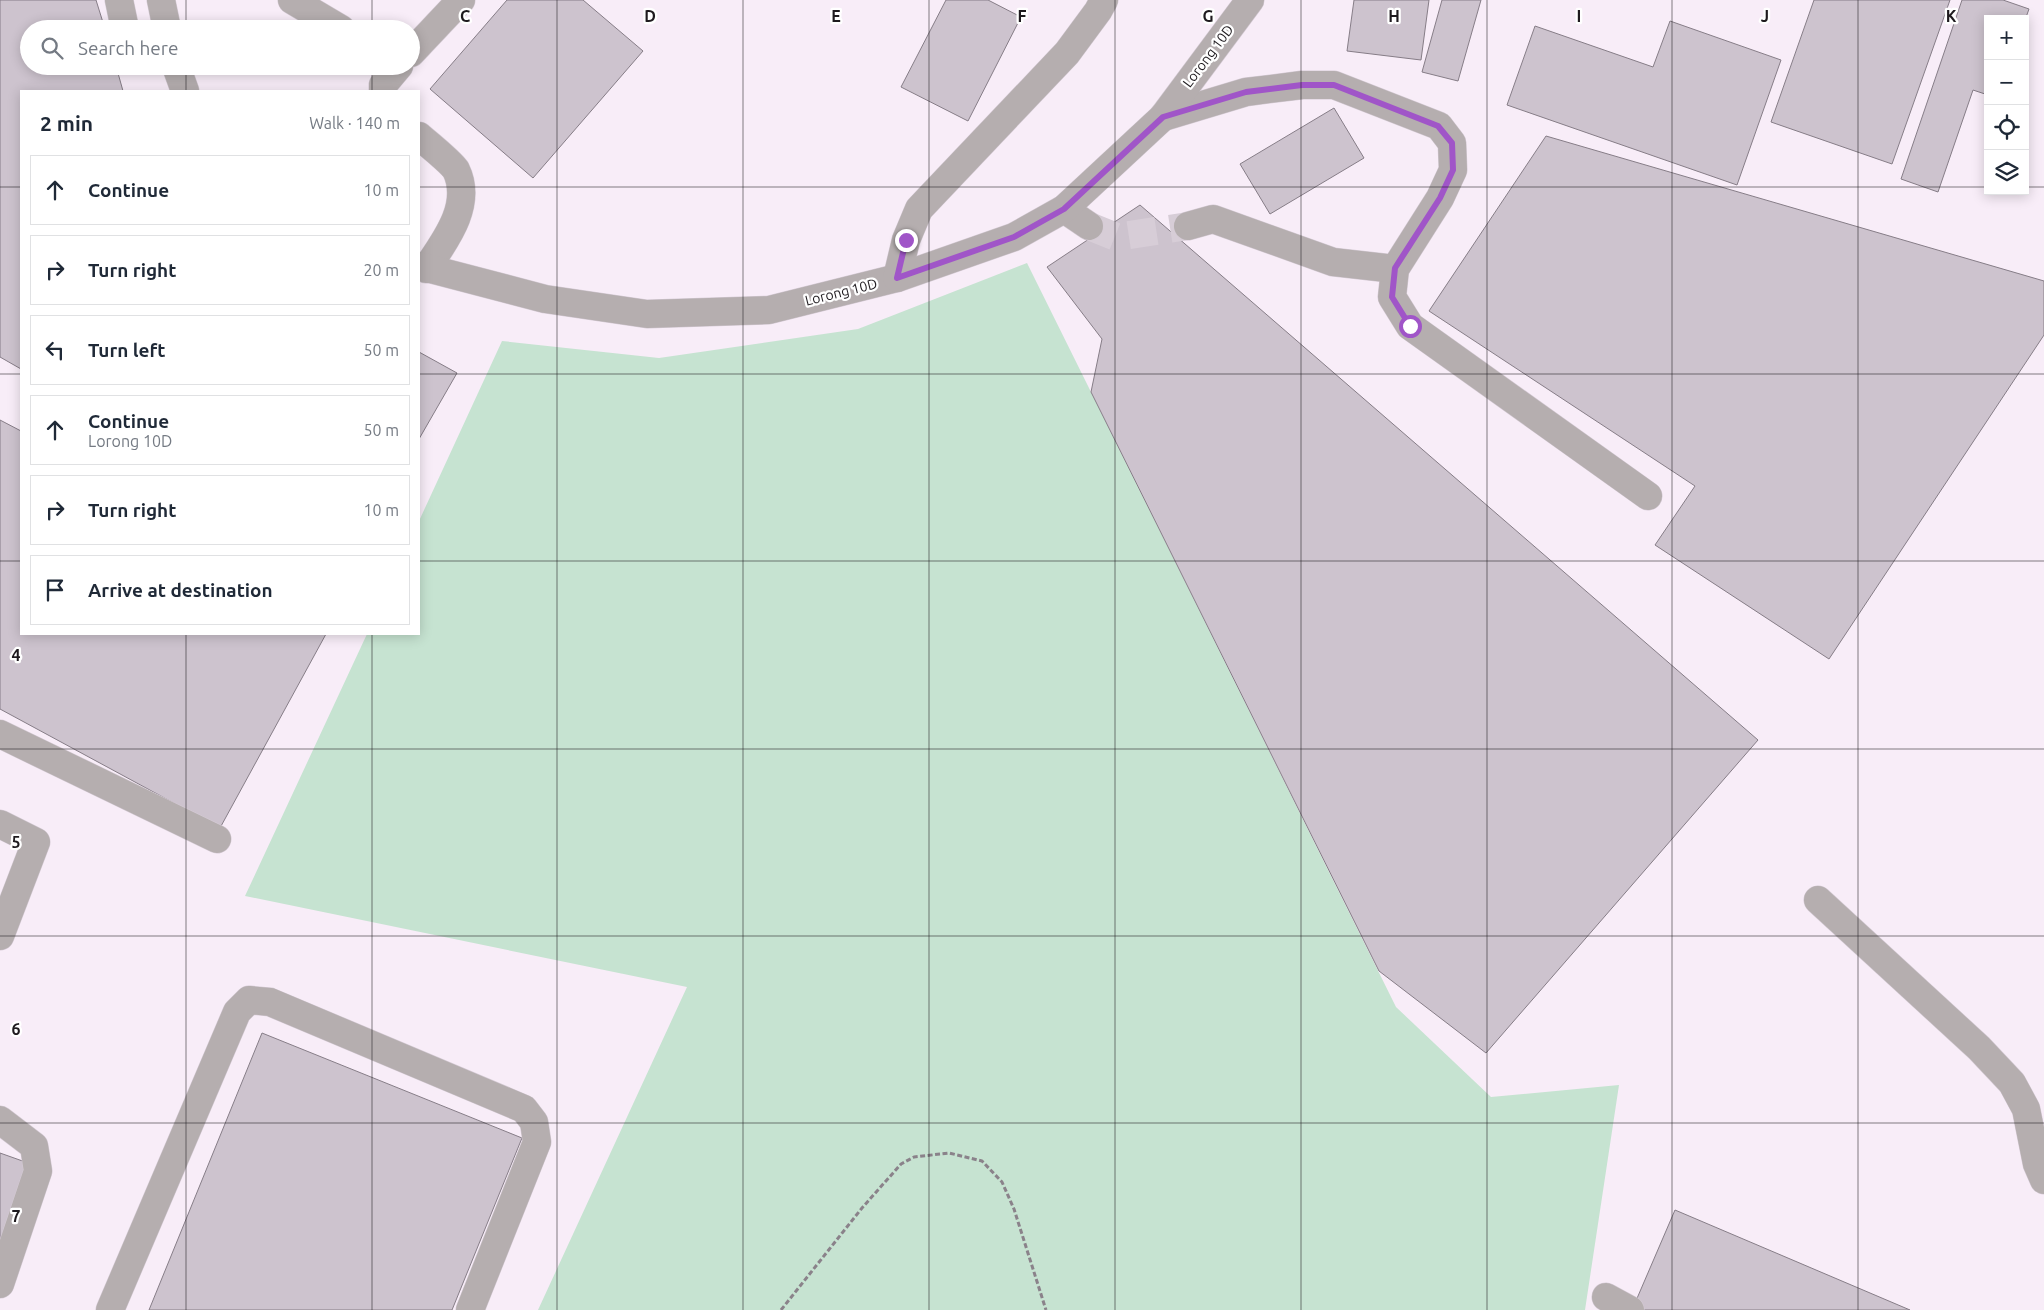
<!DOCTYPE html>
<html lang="en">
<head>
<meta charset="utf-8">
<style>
	body { margin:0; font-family:Ubuntu,sans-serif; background:#f2f2f3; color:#1f2937 }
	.controls { position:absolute; right:15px; top:15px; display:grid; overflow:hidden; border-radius:0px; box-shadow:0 2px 12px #0003 }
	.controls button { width:45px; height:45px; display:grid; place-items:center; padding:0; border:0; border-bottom:1px solid #e0e1e3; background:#fff; color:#1f2937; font:25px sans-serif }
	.stop { position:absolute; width:15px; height:15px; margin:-11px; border:4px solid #a055c8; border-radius:50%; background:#fff }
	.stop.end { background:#a055c8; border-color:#fff; box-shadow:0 1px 5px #0008 }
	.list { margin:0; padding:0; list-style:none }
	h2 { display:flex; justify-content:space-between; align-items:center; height:65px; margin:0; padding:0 20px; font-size:21px }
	h2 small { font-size:16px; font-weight:400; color:#747a83 }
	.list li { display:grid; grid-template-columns:32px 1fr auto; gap:15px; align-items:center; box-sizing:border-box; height:70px; margin:0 10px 10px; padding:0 10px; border:1px solid #e0e1e3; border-radius:0px }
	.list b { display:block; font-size:19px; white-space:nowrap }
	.list p { margin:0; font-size:16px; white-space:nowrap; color:#747a83 }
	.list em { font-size:16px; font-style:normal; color:#747a83 }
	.icon { flex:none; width:28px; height:28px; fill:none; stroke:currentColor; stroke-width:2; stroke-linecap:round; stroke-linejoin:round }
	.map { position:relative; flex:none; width:2044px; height:1310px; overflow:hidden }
	.search { position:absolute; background:#fff; box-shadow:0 2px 12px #0003; left:20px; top:20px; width:400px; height:55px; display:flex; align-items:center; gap:12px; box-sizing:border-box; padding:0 18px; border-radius:28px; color:#747a83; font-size:19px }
	.panel { position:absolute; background:#fff; box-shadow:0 2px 12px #0003; left:20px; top:90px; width:400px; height:545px; border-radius:0px }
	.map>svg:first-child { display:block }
	.green { fill:#c6e3d1 }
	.building { fill:#cdc3ce; stroke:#867d87 }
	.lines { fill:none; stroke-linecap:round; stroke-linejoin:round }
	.minor-tunnel { stroke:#d7cdd7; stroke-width:28; stroke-dasharray:28 14; stroke-linecap:butt }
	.minor-casing { stroke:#d5cbd5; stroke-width:29 }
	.path { stroke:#8a828a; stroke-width:3; stroke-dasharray:5 2.5; stroke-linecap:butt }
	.minor { stroke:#b5aeaf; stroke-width:28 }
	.route { stroke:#a055c8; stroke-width:6 }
	.grid { fill:none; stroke:#1e1a1e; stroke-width:1; stroke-opacity:0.55 }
	.labels { text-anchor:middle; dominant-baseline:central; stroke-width:4.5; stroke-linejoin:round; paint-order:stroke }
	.street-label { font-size:14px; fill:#1e1a1e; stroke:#fff }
	.grid-label { font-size:16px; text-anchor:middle; font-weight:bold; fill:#1e1a1e; stroke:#fff; stroke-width:4.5; stroke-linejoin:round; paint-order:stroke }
</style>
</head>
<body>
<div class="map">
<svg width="2044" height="1310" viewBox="0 0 2044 1310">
	<rect width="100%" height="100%" fill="#f8edf8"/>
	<polygon class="green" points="1027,263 1396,1007 1491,1097 1619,1085 1585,1310 538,1310 687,987 245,896 367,634 419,634 419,521 502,341 659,358 858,329"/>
	<g class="building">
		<polygon points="0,0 96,0 105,29 29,29 29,66 116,66 123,91 21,91 21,369 0,357"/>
		<polygon points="507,0 583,0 643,51 533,178 430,89"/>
		<polygon points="946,0 988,0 1021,17 968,121 901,87"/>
		<polygon points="1354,0 1429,0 1421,60 1347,51"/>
		<polygon points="1442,0 1481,0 1458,81 1422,72"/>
		<polygon points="1814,0 1950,0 1892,164 1771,122"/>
		<polygon points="1962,0 2003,0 2029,9 2025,20 1988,19 1988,95 1973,90 1938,192 1901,179"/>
		<polygon points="1670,21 1781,60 1737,185 1507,105 1535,26 1653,67"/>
		<polygon points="1334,108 1364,158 1270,214 1240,164"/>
		<polygon points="1546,136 2044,281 2044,335 1829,659 1655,545 1695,486 1429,311"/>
		<polygon points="1140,205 1758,740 1486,1053 1379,971 1091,392 1102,339 1047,267"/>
		<polygon points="419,352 457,373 419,439"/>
		<polygon points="0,420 21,431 21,634 326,634 220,828 0,709"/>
		<polygon points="262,1033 522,1138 452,1310 149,1310"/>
		<polygon points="0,1153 31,1164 0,1247"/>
		<polygon points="1675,1210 1910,1310 1632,1310"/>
	</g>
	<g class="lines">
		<polyline class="minor-tunnel" points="1089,226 1116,237 1188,226"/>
		<g class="minor-casing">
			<g id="minor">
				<polyline points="119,0 125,29"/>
				<polyline points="161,0 167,29"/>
				<polyline points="292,0 341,29"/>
				<polyline points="411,53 461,0"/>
				<polyline points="176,66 185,91"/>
				<polyline points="383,91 383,85 399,66"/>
				<polyline points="1163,117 1246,92 1302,85 1334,85 1439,126 1452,143 1453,170 1440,198 1395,269 1392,297 1410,326 1648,496"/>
				<path d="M 419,136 C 427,143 451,162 456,170 C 473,205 445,241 426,269"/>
				<polyline points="1064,209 1089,226"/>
				<polyline points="1188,226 1213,219 1333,262 1395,269"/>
				<polyline points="419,266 545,299 647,314 769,310 897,278 1014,237 1064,209 1163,117 1250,0"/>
				<polyline points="897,278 906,240 919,209 1067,53 1098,11 1104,0"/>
				<polyline points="0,734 217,839"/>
				<polyline points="0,824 36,842 0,936"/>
				<polyline points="1818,900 1979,1048 2012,1083 2026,1109 2037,1164 2044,1180"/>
				<polyline points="0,1120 34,1146 38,1171 0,1284"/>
				<polyline points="1606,1297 1630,1310"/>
				<polyline points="110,1310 237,1012 249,1000 270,1002 524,1109 534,1122 537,1142 470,1310"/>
			</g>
		</g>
		<polyline class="path" points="781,1310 862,1208 901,1164 914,1157 949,1153 982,1161 1002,1182 1014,1209 1046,1310"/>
		<use href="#minor" class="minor"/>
	</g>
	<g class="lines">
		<polyline class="route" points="906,240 897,278 1014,237 1064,209 1163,117 1246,92 1302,85 1334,85 1438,126 1452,143 1453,170 1440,198 1395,268 1392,297 1410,326"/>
	</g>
	<path class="grid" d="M 186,0 L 186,29M 372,0 L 372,29M 557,0 L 557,1310M 743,0 L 743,1310M 929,0 L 929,1310M 1115,0 L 1115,1310M 1301,0 L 1301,1310M 1487,0 L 1487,1310M 1672,0 L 1672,1310M 1858,0 L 1858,1310M 186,66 L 186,91M 372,66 L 372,91M 0,187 L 21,187M 419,187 L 1988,187M 2025,187 L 2044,187M 0,374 L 21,374M 419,374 L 2044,374M 0,561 L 21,561M 419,561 L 2044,561M 186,634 L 186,1310M 372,634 L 372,1310M 0,749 L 2044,749M 0,936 L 2044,936M 0,1123 L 2044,1123"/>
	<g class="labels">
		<g class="street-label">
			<text transform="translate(1208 56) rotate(-53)">Lorong 10D</text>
			<text transform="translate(841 292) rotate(-14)">Lorong 10D</text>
		</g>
	</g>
	<g class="grid-label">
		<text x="465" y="22">C</text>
		<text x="650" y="22">D</text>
		<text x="836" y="22">E</text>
		<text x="1022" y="22">F</text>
		<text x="1208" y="22">G</text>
		<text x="1394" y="22">H</text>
		<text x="1579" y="22">I</text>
		<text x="1765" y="22">J</text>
		<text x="1951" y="22">K</text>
		<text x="16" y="661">4</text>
		<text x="16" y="848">5</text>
		<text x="16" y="1035">6</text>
		<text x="16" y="1222">7</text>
	</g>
</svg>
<div class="controls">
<button>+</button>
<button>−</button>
<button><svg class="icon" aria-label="locate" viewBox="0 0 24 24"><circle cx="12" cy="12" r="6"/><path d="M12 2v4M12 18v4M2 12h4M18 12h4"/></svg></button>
<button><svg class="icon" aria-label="layers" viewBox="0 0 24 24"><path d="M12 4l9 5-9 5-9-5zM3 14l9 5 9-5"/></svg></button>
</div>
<div class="stop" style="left:1410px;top:326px"></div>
<div class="stop end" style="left:906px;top:240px"></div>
<div class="search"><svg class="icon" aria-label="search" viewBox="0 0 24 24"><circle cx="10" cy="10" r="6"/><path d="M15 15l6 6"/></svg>Search here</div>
<section class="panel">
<h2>2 min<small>Walk · 140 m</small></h2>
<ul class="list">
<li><svg class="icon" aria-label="ahead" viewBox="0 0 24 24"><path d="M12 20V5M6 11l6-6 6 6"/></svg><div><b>Continue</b></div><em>10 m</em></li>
<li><svg class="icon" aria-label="right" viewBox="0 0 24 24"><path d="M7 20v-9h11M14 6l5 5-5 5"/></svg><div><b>Turn right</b></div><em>20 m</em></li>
<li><svg class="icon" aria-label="left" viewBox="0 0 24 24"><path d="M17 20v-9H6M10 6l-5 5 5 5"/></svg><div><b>Turn left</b></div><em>50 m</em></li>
<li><svg class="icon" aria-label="ahead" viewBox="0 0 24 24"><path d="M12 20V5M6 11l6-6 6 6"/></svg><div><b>Continue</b><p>Lorong 10D</p></div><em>50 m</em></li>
<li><svg class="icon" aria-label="right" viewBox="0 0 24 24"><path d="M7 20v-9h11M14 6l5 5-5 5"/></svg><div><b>Turn right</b></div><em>10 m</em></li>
<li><svg class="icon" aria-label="arrive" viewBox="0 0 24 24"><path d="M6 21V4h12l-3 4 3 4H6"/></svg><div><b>Arrive at destination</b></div></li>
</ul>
</section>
</div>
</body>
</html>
